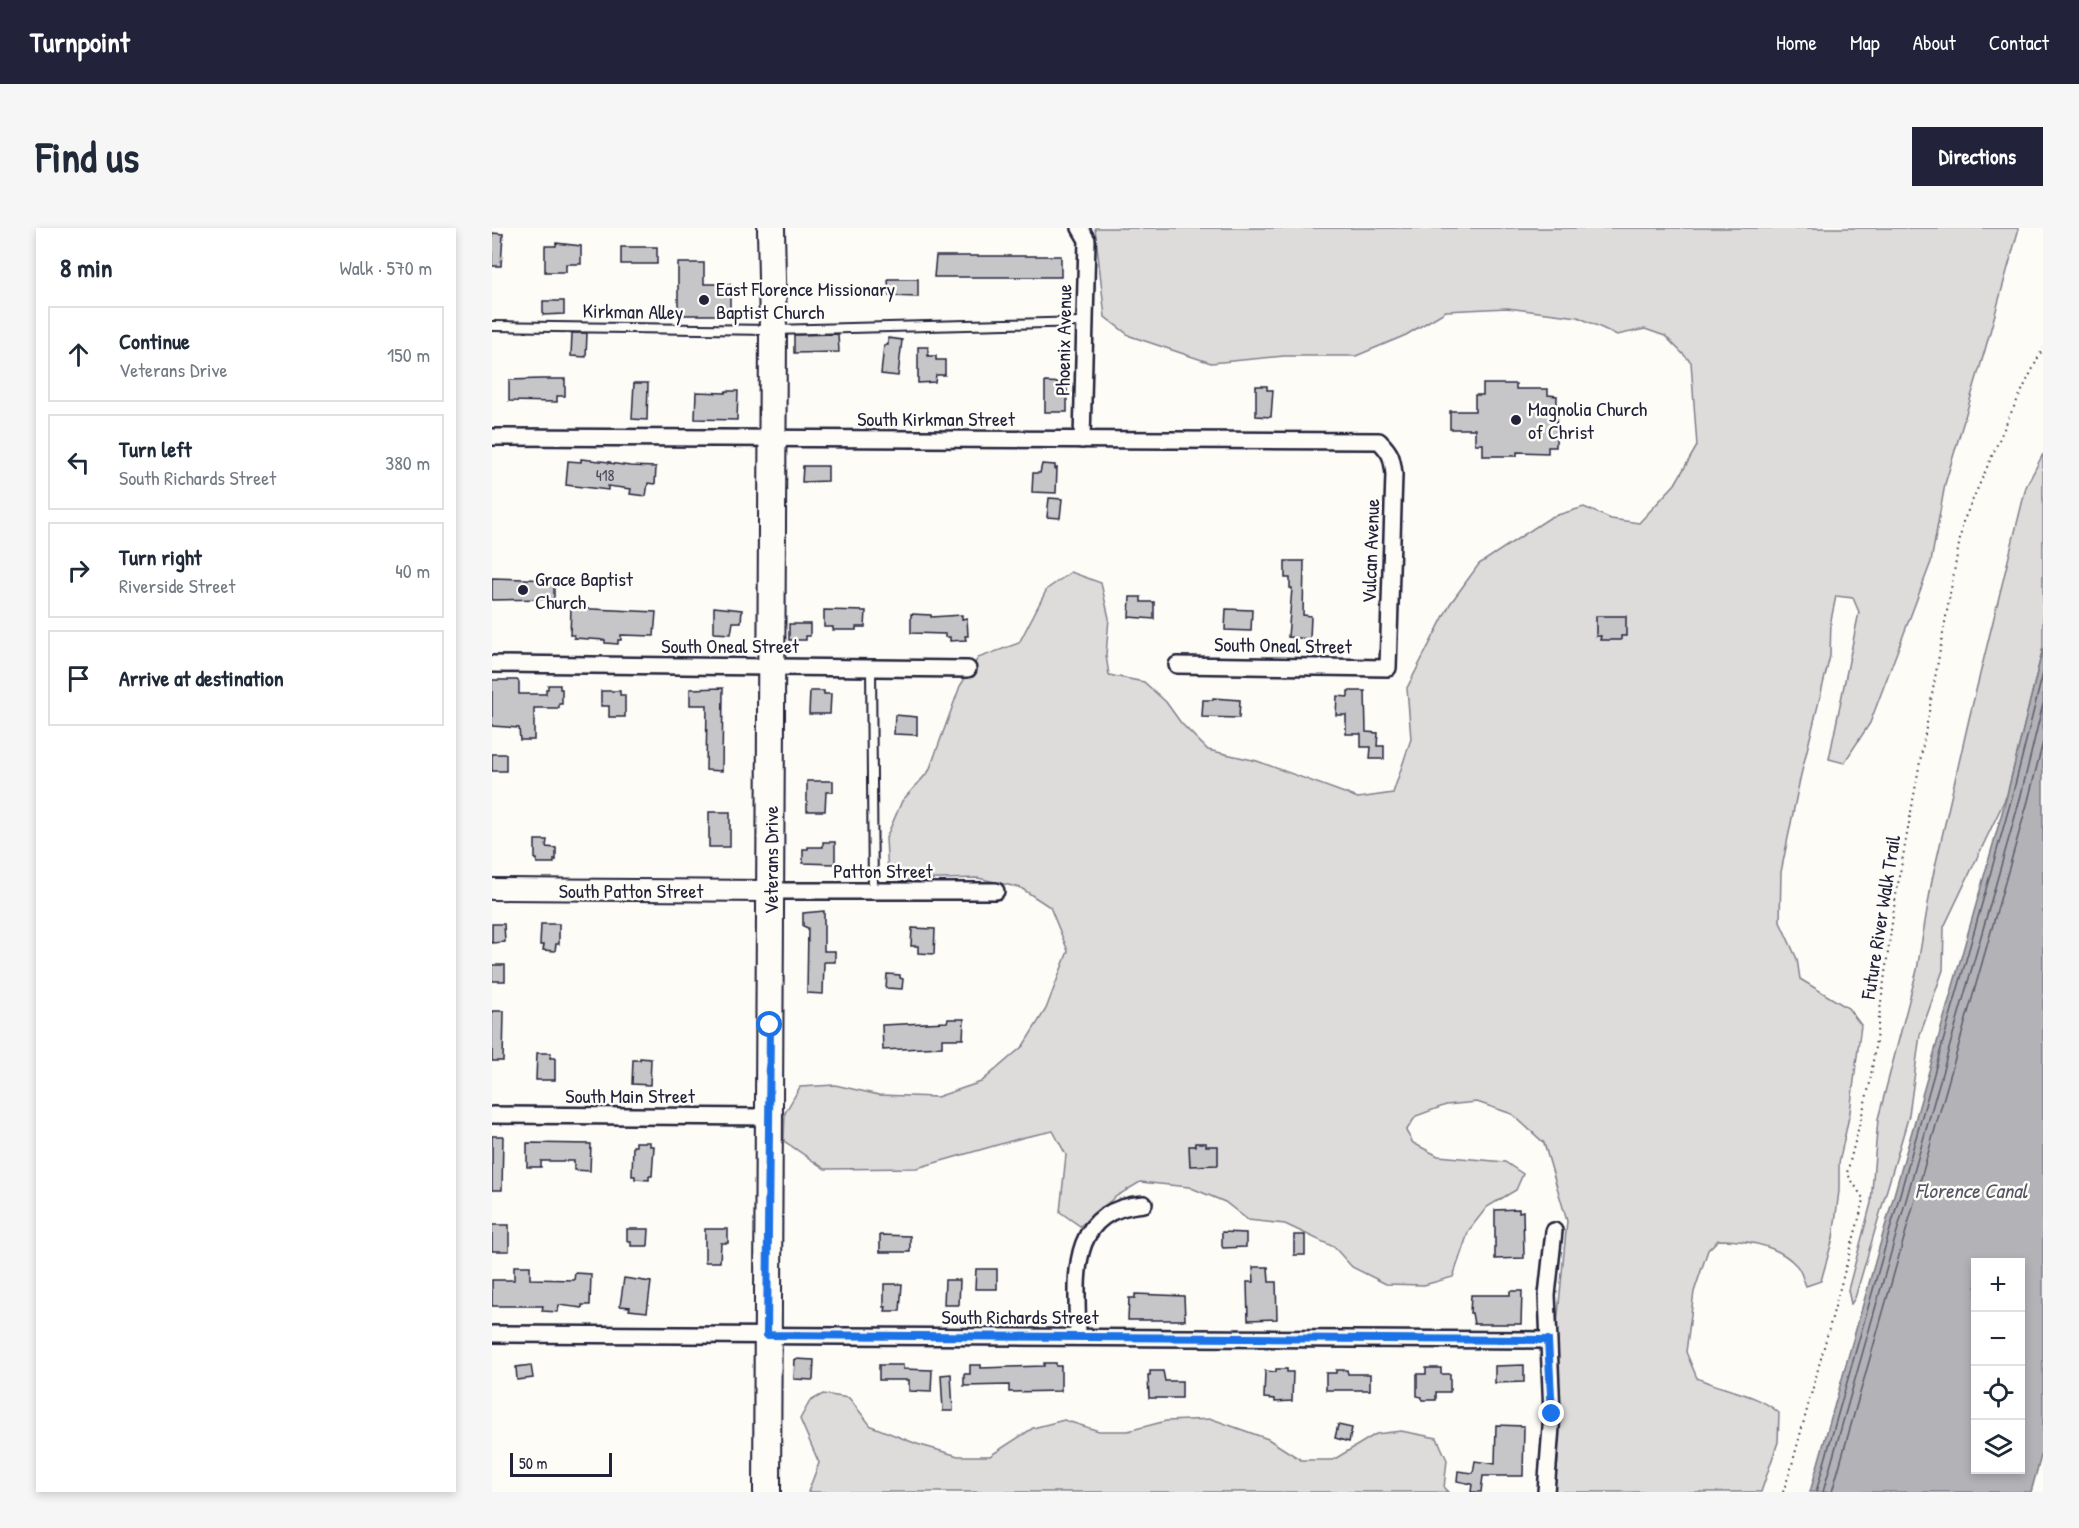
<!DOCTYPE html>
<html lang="en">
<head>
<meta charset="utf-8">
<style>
	body { margin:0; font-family:"Patrick Hand",sans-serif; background:#f6f6f7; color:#1f2937 }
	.controls { position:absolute; right:18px; bottom:18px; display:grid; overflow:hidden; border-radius:0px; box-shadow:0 3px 9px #0003 }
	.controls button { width:54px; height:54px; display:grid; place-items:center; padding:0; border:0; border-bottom:2px solid #e0e1e3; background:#fff; color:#1f2937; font:30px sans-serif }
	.scale { position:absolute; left:18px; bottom:15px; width:102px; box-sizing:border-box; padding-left:6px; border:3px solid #22223b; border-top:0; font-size:16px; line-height:21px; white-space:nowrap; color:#22223b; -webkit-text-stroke:4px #fdfcf7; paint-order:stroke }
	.stop { position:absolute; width:18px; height:18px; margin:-14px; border:4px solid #1a73e8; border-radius:50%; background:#fff }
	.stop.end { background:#1a73e8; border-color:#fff; box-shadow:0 2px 6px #0008 }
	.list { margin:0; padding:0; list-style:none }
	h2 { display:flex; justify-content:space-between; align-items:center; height:78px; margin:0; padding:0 24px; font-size:26px }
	h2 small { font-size:20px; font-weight:400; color:#747a83 }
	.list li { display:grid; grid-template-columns:39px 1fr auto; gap:18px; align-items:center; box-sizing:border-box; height:96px; margin:0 12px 12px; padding:0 12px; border:2px solid #e0e1e3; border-radius:0px }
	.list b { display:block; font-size:22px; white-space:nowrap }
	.list p { margin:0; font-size:20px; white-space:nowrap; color:#747a83 }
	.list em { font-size:20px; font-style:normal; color:#747a83 }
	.icon { flex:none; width:33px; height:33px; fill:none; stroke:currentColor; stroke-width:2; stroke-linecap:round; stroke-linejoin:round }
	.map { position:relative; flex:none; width:1551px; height:1264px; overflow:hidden; border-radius:0px }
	header { display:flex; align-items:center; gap:36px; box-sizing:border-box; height:84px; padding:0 30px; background:#22223b; color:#fff }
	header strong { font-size:28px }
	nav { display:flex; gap:33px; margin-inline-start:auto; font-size:21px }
	.intro { display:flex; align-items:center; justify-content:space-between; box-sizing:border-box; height:144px; padding:0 36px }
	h1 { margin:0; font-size:42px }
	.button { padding:15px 27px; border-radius:0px; background:#22223b; color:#fff; font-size:21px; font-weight:700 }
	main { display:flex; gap:36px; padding:0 36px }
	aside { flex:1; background:#fff; border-radius:0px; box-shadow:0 3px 9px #0003 }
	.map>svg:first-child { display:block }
	.green { fill:#dddcdb; stroke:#807f8b; stroke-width:1.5 }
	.water { fill:#b2b2b7; stroke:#787885; stroke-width:1.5; fill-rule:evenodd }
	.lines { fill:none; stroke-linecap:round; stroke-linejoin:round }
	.shore { stroke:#5c5c6d; stroke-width:1.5 }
	.building { fill:#c6c6c8; stroke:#22223b; stroke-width:1.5 }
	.service-casing { stroke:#22223b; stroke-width:12 }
	.minor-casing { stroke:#22223b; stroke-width:20 }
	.tertiary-casing { stroke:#22223b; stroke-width:24 }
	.primary-casing { stroke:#22223b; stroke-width:30 }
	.path { stroke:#22223b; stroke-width:2; stroke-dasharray:1.5 4.5; stroke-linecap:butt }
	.service { stroke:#fdfcf7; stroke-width:8 }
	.minor { stroke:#fdfcf7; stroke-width:15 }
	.tertiary { stroke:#fdfcf7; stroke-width:20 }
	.primary { stroke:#fdfcf7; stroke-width:26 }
	.route { stroke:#1a73e8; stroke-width:8 }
	.poi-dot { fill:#22223b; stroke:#fdfcf7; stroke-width:2 }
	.labels { text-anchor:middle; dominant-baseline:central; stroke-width:5; stroke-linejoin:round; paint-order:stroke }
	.number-label { font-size:16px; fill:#4b4b5e }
	.poi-label { font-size:20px; fill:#22223b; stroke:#fdfcf7; text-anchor:start }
	.street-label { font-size:20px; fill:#22223b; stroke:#fdfcf7 }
	.water-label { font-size:21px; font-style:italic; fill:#545466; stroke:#fdfcf7 }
</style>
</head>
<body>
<header>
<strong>Turnpoint</strong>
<nav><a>Home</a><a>Map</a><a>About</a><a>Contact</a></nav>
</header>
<div class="intro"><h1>Find us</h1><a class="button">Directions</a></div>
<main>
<aside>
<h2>8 min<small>Walk · 570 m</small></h2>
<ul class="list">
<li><svg class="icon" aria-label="ahead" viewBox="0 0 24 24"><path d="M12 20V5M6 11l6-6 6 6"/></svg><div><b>Continue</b><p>Veterans Drive</p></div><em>150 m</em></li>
<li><svg class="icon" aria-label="left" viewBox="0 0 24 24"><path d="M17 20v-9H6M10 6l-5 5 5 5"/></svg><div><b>Turn left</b><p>South Richards Street</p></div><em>380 m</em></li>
<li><svg class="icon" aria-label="right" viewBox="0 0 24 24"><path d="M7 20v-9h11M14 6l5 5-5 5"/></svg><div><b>Turn right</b><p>Riverside Street</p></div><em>40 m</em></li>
<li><svg class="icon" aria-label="arrive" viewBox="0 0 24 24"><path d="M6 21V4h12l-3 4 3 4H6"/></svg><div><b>Arrive at destination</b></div></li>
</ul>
</aside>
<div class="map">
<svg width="1551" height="1264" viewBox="0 0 1551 1264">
	<rect width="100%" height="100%" fill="#fdfcf7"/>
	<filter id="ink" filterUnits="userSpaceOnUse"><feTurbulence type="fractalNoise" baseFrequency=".0167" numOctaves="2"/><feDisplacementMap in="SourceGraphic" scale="12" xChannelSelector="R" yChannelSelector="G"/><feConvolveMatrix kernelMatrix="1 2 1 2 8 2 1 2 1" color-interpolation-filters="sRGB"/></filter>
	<g filter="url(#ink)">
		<g class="green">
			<path d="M 603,0 L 1527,0 L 1493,122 L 1453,256 L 1439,334 L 1378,495 L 1352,535 L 1337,531 L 1367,384 L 1361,370 L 1344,368 L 1339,392 L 1338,428 L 1308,551 L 1289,644 L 1288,694 L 1305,731 L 1308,751 L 1356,780 L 1369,797 L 1358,884 L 1347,935 L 1347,963 L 1341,1010 L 1329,1053 L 1314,1058 C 1311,1051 1309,1042 1304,1037 C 1285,1016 1253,1012 1226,1012 L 1216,1022 L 1202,1064 L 1194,1124 L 1205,1150 C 1232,1163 1265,1165 1287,1185 L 1286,1214 L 1269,1264 L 1062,1264 L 1066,1233 L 1065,1097 L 1075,993 L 1052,915 L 1020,886 L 985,874 L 954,877 L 924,888 L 914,903 L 921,915 L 946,928 L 1013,934 L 1031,946 L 1024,962 L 995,979 L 977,1002 L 961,1049 L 932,1057 L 894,1056 L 860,1039 L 842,1019 L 793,996 L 756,992 L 733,974 L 697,959 L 648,954 L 623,969 L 588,998 L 568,984 L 574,927 L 561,903 L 533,909 L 425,940 L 333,941 L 292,913 L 293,885 L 308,859 L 343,857 L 387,867 L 445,869 L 489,854 L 531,818 L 554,781 L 576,723 L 558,679 L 529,660 L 486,650 L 414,652 L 396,647 L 394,610 L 410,573 L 437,543 L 468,458 L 486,430 L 527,415 L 555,361 L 579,344 L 609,355 L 617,390 L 614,427 L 617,447 L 652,454 L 674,474 L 689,495 L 716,522 L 765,533 L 866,570 L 901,565 L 919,511 L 915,460 L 958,376 L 987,336 L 1059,289 L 1092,279 L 1119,291 L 1147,295 L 1183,256 L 1205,218 L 1199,134 L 1173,108 L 1153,101 L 1125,107 L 1086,89 L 1015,80 L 954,83 L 914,107 L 864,128 L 792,128 L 719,135 L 638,108 L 613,89 Z"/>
			<polygon points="1551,226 1551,420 1515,567 1452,699 1451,742 1428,807 1417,887 1363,1070 1359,1076 1356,1062 1379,975 1386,891 1425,742 1440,652 1477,491 1534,259"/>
			<polygon points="331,1166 357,1170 379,1198 425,1216 466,1228 498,1228 541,1200 572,1192 607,1203 636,1203 674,1193 720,1191 776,1211 809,1232 841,1232 884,1206 909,1203 945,1210 955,1232 952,1260 956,1264 316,1264 327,1235 308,1191 318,1173"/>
		</g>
		<path class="water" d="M 1551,420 L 1551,1221 L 1539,1264 L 1318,1264 L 1515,567 ZM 1484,1034 L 1528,1034 L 1528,1242 L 1484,1242 Z"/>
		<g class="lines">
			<g class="shore">
				<polyline points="1324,1264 1520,569 1551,445"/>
				<polyline points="1331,1264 1528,571 1551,476"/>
				<polyline points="1340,1264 1536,573 1551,514"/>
			</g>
		</g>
		<g class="building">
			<polygon points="0,5 11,6 9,38 0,38"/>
			<polygon points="64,15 89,18 89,36 74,36 74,44 53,44 53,18 64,18"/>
			<rect x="129" y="19" width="36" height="17"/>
			<polygon points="444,28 569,28 569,49 442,49"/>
			<polygon points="186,35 212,35 212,56 238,56 238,87 186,87"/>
			<polygon points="396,51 426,51 426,69 397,68"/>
			<polygon points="51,73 72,73 72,86 51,87"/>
			<polygon points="80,105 95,105 94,129 79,128"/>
			<polygon points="346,106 347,124 302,125 302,107"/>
			<polygon points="396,110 410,112 406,148 389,146 392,117 396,117"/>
			<polygon points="426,119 436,119 436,128 444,128 444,132 453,132 453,147 444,147 443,154 426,155"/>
			<polygon points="49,151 73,151 73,168 65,168 65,174 17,173 17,152"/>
			<polygon points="553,154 575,155 575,184 553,184"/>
			<polygon points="142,155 156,155 155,192 140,191"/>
			<polygon points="991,156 1024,156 1024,161 1056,161 1056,167 1065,168 1064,219 1056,219 1056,225 1025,224 1025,228 991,228 991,216 983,216 983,201 958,201 958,183 983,183 983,167 991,167"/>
			<polygon points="764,158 775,158 775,162 781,162 779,189 764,188"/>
			<polygon points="234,163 246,163 245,192 203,191 204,164 233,165"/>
			<polygon points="89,231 118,234 117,235 138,238 164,239 163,256 156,255 154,268 138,266 139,261 116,258 116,262 74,257 76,233 89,234"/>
			<polygon points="550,236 563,237 563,241 565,240 564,265 540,264 541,245 548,245"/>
			<polygon points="311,238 336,238 336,253 310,254"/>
			<polygon points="557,270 570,271 568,290 555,289"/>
			<polygon points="793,333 812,333 811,387 819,388 818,411 796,409 800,360 798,360 798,350 793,350"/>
			<polygon points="0,350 62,352 62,371 0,372"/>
			<polygon points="638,369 649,369 649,374 662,374 662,391 637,389"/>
			<polygon points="222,379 250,382 249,394 241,394 239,406 222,405"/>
			<polygon points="79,380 164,384 162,408 129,407 129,412 126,412 126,416 113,415 113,412 82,410 82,407 78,407"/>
			<polygon points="734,381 760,382 759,403 733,402"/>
			<polygon points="332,382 374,383 373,399 364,399 364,402 341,402 341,399 332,399"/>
			<polygon points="419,386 439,387 439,389 470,387 470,391 475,390 476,408 473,408 474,412 458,413 458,409 453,409 453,406 419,405"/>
			<polygon points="1104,388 1134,388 1134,408 1129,408 1129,412 1108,412 1109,408 1104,408"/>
			<polygon points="297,396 318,396 318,408 314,408 314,412 297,412"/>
			<polygon points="0,452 25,452 27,454 27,466 54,466 54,461 56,461 56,457 68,457 68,461 70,461 70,476 67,476 67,480 42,480 42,512 28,512 27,500 0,498"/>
			<polygon points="231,460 230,543 214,542 215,477 198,477 198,461"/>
			<polygon points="109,463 128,463 128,467 133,467 133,489 117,489 117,478 109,478"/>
			<polygon points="318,463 332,463 332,466 339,466 338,486 317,486"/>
			<polygon points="856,463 873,463 874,504 886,505 885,518 892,518 892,531 878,531 879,519 869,519 869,506 854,506 854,487 844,487 845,468 856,469"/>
			<polygon points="721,470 748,472 747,490 710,489 711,472 721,472"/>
			<polygon points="403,487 425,489 425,507 402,506"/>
			<rect x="0" y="526" width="14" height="17"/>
			<polygon points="315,553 341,553 341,564 334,564 333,583 315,583"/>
			<rect x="217" y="584" width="21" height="35"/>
			<polygon points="43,612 55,612 54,619 64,620 64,632 62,631 62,635 45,635 45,631 43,631"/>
			<polygon points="331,614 343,614 343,636 311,635 311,621 316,621 316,619 331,619"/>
			<polygon points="332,683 332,723 343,723 343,734 332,734 331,766 315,765 316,700 311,698 311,685"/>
			<polygon points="0,696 12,696 13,714 0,715"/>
			<polygon points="49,696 67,696 67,716 64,716 63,723 51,722 52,717 48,717"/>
			<polygon points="420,700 443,701 442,726 426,725 426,718 419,718"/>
			<rect x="0" y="737" width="13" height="16"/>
			<polygon points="395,746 408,747 408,750 411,751 410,761 394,760"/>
			<polygon points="0,783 12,783 11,833 0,833"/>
			<polygon points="456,791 472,791 471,811 450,811 450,819 391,822 390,797 455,794"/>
			<polygon points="45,825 59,825 58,830 63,830 63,852 44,852"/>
			<polygon points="148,830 159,831 158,857 140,856 141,832 148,832"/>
			<polygon points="0,908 11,908 10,962 0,962"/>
			<polygon points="144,914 158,914 158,918 162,918 160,948 157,948 157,952 143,951 143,948 140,948 141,918 144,918"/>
			<polygon points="35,915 99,916 98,943 82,942 82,933 49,933 49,939 35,939"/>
			<polygon points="703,915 714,915 714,918 726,918 726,937 698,938 697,918 703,918"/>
			<polygon points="1027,981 1027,984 1031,983 1032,1030 1003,1031 1003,982"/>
			<rect x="0" y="997" width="17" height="26"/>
			<polygon points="135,1001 157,1001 156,1018 139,1018 139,1013 135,1013"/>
			<polygon points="213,1001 236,1001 236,1015 229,1015 228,1034 213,1034"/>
			<polygon points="730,1004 754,1005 754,1019 731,1020 730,1018"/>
			<polygon points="388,1007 418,1008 418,1024 388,1024"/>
			<rect x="802" y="1007" width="11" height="20"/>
			<polygon points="22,1038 38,1038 38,1051 82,1052 83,1045 99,1046 98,1077 90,1077 90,1080 67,1077 66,1084 50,1083 51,1078 0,1078 0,1052 22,1052"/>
			<polygon points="761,1039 776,1039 777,1054 784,1054 785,1091 756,1092 755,1054 762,1054"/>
			<polygon points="484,1041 505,1041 505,1061 483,1061"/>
			<polygon points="132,1050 159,1054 155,1084 137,1082 138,1079 128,1078"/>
			<polygon points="453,1052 468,1052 467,1077 452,1077"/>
			<polygon points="392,1056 410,1056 408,1083 393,1083 394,1079 392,1079"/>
			<polygon points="1018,1063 1030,1063 1029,1096 982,1096 980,1085 978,1085 979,1067 1018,1067"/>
			<polygon points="643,1066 692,1068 693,1092 636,1092 637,1070 643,1070"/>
			<polygon points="303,1131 322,1132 321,1152 302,1151"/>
			<polygon points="552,1135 564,1135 564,1138 569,1138 569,1163 517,1164 517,1157 472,1158 472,1146 478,1146 478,1137 489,1137 489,1140 552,1138"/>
			<polygon points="39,1137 41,1150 25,1152 24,1139"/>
			<polygon points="387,1137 411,1137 411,1141 440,1142 439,1164 417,1163 417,1152 387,1152"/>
			<polygon points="1032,1137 1032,1154 1003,1155 1003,1138"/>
			<polygon points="934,1140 949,1140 949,1146 958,1146 958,1164 944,1164 944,1172 930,1172 930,1169 925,1168 925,1146 934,1146"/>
			<polygon points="784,1141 795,1141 795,1144 801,1144 800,1173 783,1174 783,1171 772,1170 773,1143 784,1144"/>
			<polygon points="844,1142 855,1142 856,1146 878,1146 878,1162 834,1162 834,1145 844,1145"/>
			<polygon points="658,1143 671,1143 673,1153 690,1153 690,1170 657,1170 656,1147 658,1147"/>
			<polygon points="459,1146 461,1183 451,1183 449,1147"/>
			<polygon points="846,1197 860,1200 857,1214 843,1210"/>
			<polygon points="1004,1197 1032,1198 1031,1248 991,1248 989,1264 979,1264 980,1256 965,1253 966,1243 981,1245 983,1233 1003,1236"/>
		</g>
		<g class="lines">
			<g class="service-casing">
				<g id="service">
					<polyline points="0,98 281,102 592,94"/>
					<polyline points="379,439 381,664"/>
				</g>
			</g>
			<g class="minor-casing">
				<g id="minor">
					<polyline points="588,0 595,12 590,212"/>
					<path d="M 0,209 L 887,213 C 899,225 900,229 902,246 L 896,440 L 685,437"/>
					<polyline points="0,436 476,441"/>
					<polyline points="277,663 504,663"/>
					<polyline points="0,887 276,889"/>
					<polyline points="0,1106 1056,1112"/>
					<path d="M 586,1109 C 585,1051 574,982 652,976"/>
					<polyline points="1054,1264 1060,1186 1055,1067 1062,1003"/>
				</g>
			</g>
			<g class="tertiary-casing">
				<polyline id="tertiary" points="0,661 277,663"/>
			</g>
			<g class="primary-casing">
				<polyline id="primary" points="275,1264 281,102 279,0"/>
			</g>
			<polyline class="path" points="1291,1264 1298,1244 1372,972 1355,945 1378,855 1403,673 1471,294 1518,187 1551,120"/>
			<use href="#service" class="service"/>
			<use href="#minor" class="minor"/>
			<use href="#tertiary" class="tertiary"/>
			<use href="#primary" class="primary"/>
		</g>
	</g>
	<g class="lines" filter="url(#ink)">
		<polyline class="route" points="278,797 275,1107 1056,1112 1060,1186"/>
	</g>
	<g class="poi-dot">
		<circle cx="212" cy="72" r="6"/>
		<circle cx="1024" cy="192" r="6"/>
		<circle cx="31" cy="362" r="6"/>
	</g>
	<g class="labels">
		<g class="number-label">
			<text x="113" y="247">418</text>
		</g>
		<g class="poi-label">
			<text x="224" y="60">East Florence Missionary<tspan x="224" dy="23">Baptist Church</tspan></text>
			<text x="1036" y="180">Magnolia Church<tspan x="1036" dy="23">of Christ</tspan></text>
			<text x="43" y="350">Grace Baptist<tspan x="43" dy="23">Church</tspan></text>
		</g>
		<g class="street-label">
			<text transform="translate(141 83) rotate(1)">Kirkman Alley</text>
			<text transform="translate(571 112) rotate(-89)">Phoenix Avenue</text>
			<text x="444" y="190">South Kirkman Street</text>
			<text transform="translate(878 323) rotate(-88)">Vulcan Avenue</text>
			<text x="238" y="417">South Oneal Street</text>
			<text transform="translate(791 417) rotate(1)">South Oneal Street</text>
			<text transform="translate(278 632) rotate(-90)">Veterans Drive</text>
			<text x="391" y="642">Patton Street</text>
			<text x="139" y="662">South Patton Street</text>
			<text transform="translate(1388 689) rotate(-81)">Future River Walk Trail</text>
			<text x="138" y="867">South Main Street</text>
			<text x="528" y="1088">South Richards Street</text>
		</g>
		<g class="water-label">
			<text x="1479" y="962">Florence Canal</text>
		</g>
	</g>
</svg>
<div class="controls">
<button>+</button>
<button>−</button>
<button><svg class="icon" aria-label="locate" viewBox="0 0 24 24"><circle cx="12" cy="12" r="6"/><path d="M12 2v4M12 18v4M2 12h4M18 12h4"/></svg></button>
<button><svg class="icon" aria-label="layers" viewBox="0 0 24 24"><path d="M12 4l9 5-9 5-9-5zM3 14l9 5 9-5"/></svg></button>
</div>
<div class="scale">50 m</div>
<div class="stop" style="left:278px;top:797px"></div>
<div class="stop end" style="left:1060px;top:1186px"></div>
</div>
</main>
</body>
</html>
